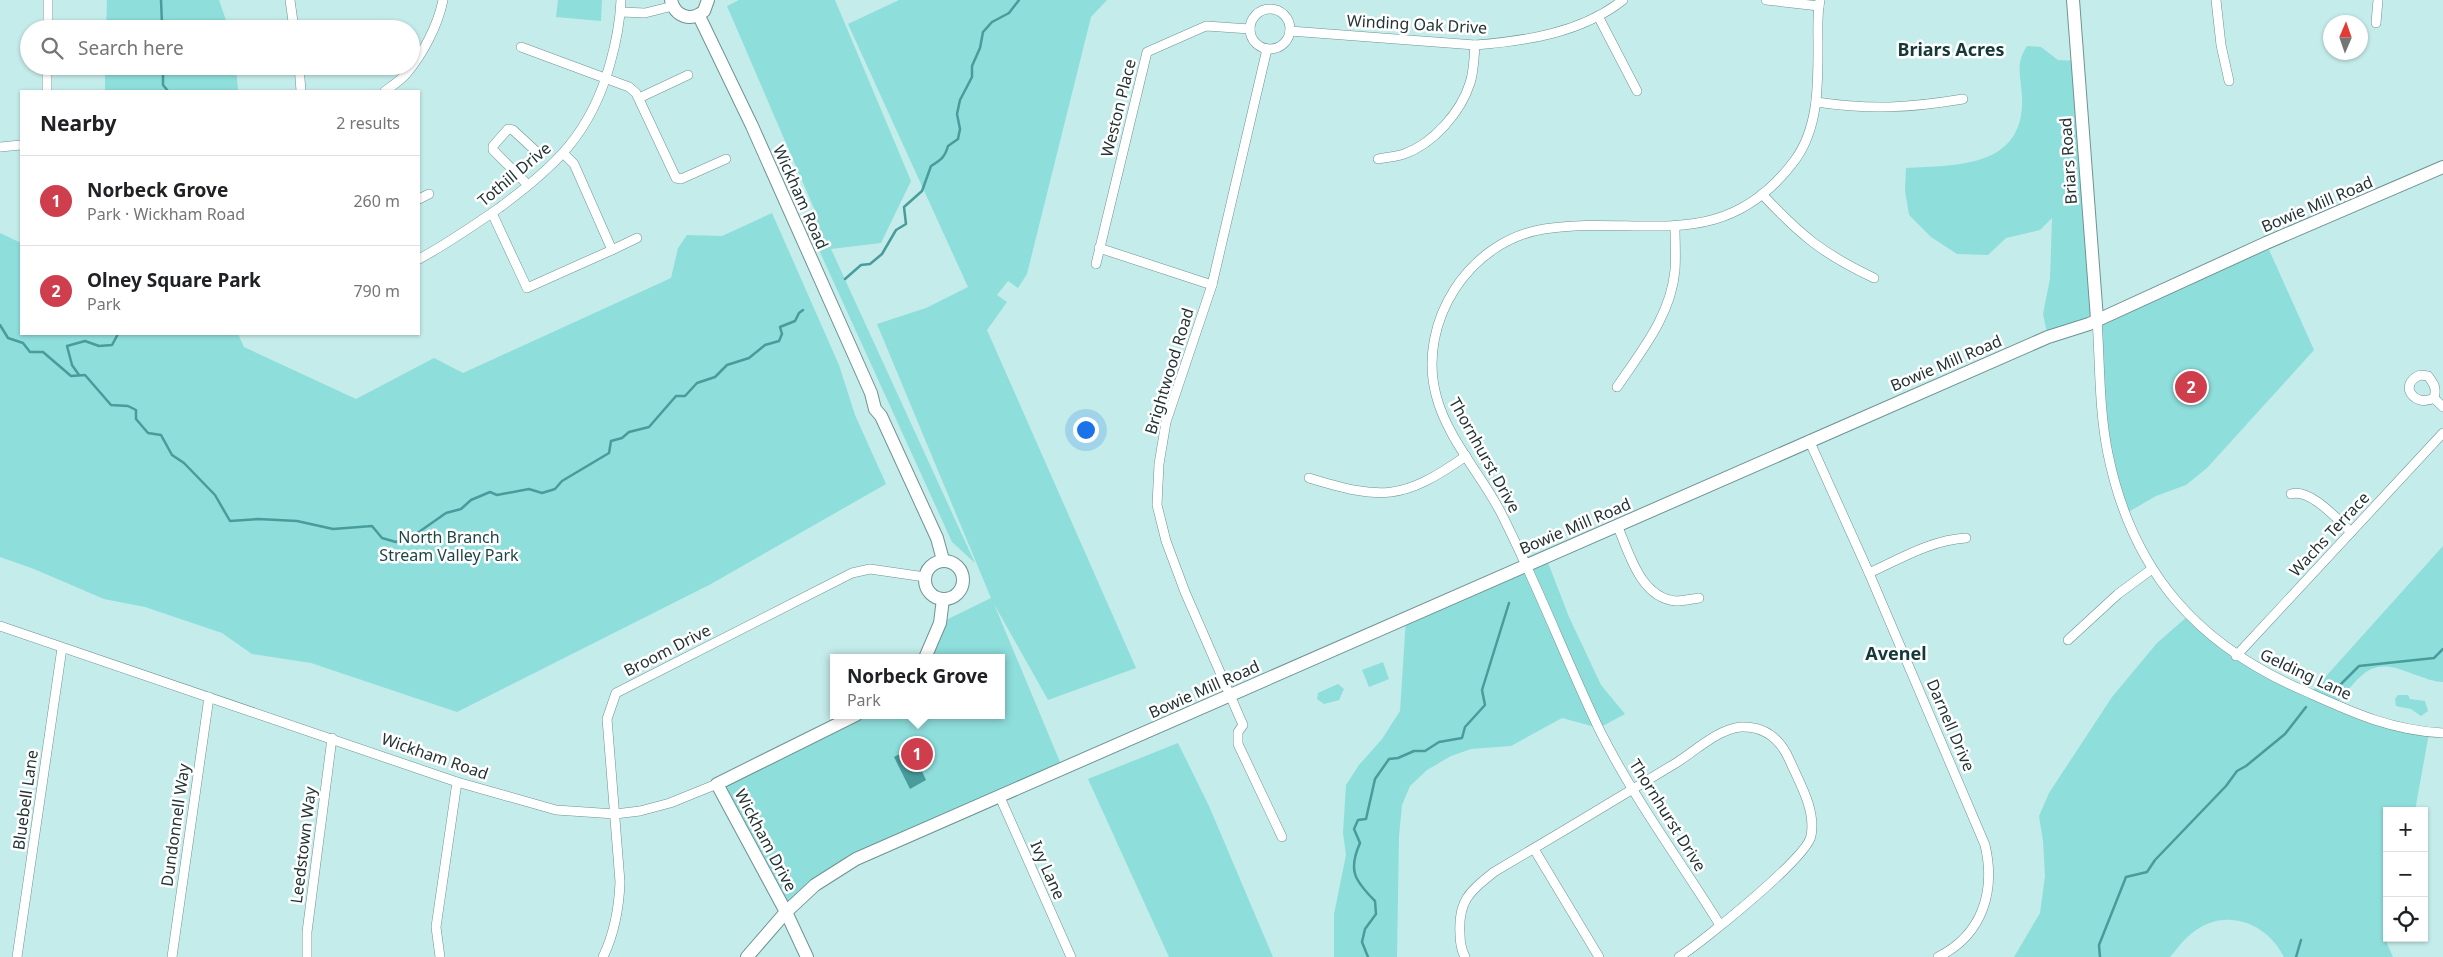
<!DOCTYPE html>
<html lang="en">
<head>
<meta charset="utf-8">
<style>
	body { margin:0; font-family:"Noto Sans",sans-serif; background:#f2f2f2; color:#202124 }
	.controls { position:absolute; right:15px; bottom:15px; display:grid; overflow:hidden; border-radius:0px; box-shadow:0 1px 4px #0004 }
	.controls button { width:45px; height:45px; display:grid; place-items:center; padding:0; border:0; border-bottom:1px solid #e0e0e0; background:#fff; color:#202124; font:25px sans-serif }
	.compass { position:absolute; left:2323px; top:15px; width:45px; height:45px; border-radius:50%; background:#fff; box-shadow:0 1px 4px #0004; rotate:2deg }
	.you { position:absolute; left:1085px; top:429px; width:18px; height:18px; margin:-12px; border:4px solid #fff; border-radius:50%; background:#1a73e8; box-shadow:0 0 0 8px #1a73e833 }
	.badge { display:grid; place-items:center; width:32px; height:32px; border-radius:50%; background:#cf3e4d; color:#fff; font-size:16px; font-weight:700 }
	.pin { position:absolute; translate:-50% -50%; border:2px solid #fff; box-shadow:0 1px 5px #0006 }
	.popup { position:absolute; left:830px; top:654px; width:175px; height:65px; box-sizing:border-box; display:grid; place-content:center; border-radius:0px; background:#fff; filter:drop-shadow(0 1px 4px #0005); font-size:16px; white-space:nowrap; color:#757577 }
	.popup b { font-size:19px; color:#202124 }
	.popup::after { content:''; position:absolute; left:50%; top:100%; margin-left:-10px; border:10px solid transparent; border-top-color:#fff }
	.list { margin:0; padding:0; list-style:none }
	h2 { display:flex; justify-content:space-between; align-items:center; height:65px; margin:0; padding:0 20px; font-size:21px }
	h2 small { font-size:16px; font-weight:400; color:#757577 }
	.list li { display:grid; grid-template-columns:32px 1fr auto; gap:15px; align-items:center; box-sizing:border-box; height:90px; padding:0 20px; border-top:1px solid #e0e0e0 }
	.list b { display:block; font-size:19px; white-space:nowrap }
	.list p { margin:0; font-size:16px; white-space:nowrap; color:#757577 }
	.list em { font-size:16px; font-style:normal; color:#757577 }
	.icon { flex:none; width:28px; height:28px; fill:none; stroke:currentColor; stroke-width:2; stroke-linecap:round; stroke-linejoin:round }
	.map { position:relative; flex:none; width:2443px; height:957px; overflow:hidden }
	.search { position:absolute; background:#fff; box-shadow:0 1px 4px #0004; left:20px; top:20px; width:400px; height:55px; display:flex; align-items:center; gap:12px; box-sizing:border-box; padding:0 18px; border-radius:28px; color:#757577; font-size:19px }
	.panel { position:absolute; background:#fff; box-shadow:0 1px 4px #0004; left:20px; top:90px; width:400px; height:245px; border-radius:0px }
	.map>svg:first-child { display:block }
	.green { fill:#8ededc }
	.water { fill:#489c9b }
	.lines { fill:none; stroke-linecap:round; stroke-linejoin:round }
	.stream { stroke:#489c9b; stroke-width:2.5 }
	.street-casing { stroke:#6e9392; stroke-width:10 }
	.secondary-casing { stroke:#6e9392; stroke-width:14 }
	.street { stroke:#fff; stroke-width:9 }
	.secondary { stroke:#fff; stroke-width:12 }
	.labels { text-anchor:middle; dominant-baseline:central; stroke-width:5; stroke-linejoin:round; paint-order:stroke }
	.street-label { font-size:16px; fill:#243333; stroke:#fff }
	.park-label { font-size:16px; fill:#1e4545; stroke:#fff }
	.neighbourhood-label { font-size:18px; font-weight:bold; fill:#153939; stroke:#fff }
</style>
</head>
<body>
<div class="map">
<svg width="2443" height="957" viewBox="0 0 2443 957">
	<rect width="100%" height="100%" fill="#c4eceb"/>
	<g class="green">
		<polygon points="107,0 219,0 229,29 106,29"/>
		<polygon points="558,0 602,0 601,21 556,17"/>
		<polygon points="739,0 835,0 911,181 881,243 831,249 975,563 952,542 804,217 815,212 819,220 727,6"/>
		<polygon points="899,0 1107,0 1091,17 1027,274 1018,288 1008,281 997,295 1007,302 987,330 1136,668 1048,700 994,604 1063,769 856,859 786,912 717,784 856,715 1001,715 1001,658 925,658 940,623 991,598 877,324 926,308 968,287 848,24"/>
		<path d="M 2027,46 L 2041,47 L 2058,60 L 2077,61 L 2097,319 L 2266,243 L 2314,350 L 2207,468 L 2186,485 L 2156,496 L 2125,514 L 2107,454 L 2097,319 L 2048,337 L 2043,314 L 2050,279 L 2052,218 L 2040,230 L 2006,238 L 1988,255 L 1957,254 L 1931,237 L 1909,215 L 1905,191 L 1906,168 C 1957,165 2025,168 2022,97 C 2021,76 2015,64 2027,46 Z"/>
		<polygon points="105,66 236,66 238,91 105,91"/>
		<polygon points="772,213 839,365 855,415 886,484 711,584 457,712 311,663 252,654 222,633 145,607 104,599 34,569 0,557 0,233 21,243 21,334 238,334 244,347 356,399 434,358 463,373 671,278 678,248 687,235 722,236"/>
		<path d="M 2443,546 L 2443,682 C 2434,682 2422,677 2413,674 C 2369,655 2363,674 2335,705 L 2429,733 L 2415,811 L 2387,811 L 2386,941 L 2393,957 L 2284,957 C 2267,922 2223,906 2191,934 C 2183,940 2177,949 2170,957 L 2014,957 L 2040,913 L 2045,876 L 2043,841 L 2039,816 L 2049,793 L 2112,697 L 2157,643 L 2188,616 L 2211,637 L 2310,694 Z"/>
		<polygon points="1545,555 1569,617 1601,685 1625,714 1599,728 1562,718 1511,746 1471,749 1451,756 1427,770 1410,786 1402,805 1399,836 1397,957 1334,957 1334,914 1346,855 1343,833 1346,785 1359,765 1382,739 1400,711 1406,618"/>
		<polygon points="1383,662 1389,679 1369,687 1362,670"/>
		<polygon points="1338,684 1344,689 1339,700 1324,704 1317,699 1318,693"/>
		<polygon points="2398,695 2408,695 2410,699 2425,701 2428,711 2421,716 2411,709 2396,706 2395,699"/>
		<polygon points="1178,743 1209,806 1273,957 1169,957 1088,779"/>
	</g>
	<polygon class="water" points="911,748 926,780 910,789 894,757"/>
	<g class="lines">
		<g class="stream">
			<polyline points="161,0 162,24 164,29"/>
			<polyline points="159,66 163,71 163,85 168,91"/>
			<path d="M 845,279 L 861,265 L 870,264 L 882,254 L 896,230 L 906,224 L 904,207 L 922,191 L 931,166 C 941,160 945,157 948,146 L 958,139 L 960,129 L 957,114 L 960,100 L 972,77 L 972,66 L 980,48 L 983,32 L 992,22 L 1009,13 L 1019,0"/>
			<polyline points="0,325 8,338 23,343 30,352 43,352 71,376 85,375 111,405 128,406 136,410 136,419 148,433 161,435 172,455 184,463 215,495 230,521 258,519 297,521 333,529 372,526 382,538 396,542 416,534 446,513 461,509 471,500 490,492 497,495 529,489 542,493 555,489 562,481 609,453 611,441 622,438 629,432 649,427 676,396 685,396 697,383 715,377 727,365 749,358 765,345 779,341 782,334 780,327 795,321 799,313 803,310"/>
			<polyline points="79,375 72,365 67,346 85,341 99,346 112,345 118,334"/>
			<polyline points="2340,685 2359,666 2434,658 2443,649"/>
			<path d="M 1368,957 L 1362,942 L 1365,929 L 1376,914 L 1375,901 C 1354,880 1348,870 1360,843 L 1354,829 L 1358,820 L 1366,819 L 1375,779 L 1389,759 L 1398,758 L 1414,751 L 1425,751 L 1439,742 L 1462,738 L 1465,727 L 1485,705 L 1482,690 L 1509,603"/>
			<polyline points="2100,957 2099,945 2126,877 2147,872 2155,860 2226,786 2237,771 2246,766 2285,734 2306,707"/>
			<polyline points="2296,957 2301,940"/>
		</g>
		<g class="street-casing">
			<g id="street">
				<polyline points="290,0 294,29"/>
				<polyline points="1766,0 1819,6"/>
				<polyline points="2216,0 2221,45 2229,81"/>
				<circle cx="1270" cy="29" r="20"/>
				<polyline points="621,12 645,13 673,6"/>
				<polyline points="1598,16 1637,91"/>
				<polyline points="2376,23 2378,0"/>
				<polyline points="48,29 48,0"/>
				<path d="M 1290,31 L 1475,45 C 1526,41 1581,33 1623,0"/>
				<polyline points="521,47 629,87 636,93 676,178 681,179 726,159"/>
				<polyline points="1267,49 1212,285 1166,422 1159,464 1157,505 1166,541 1185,592 1243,725 1238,732 1238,744 1282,837"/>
				<polyline points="299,66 301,91"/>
				<polyline points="47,91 47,66"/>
				<path d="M 385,91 C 392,86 401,80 406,74 C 423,54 438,25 443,0"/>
				<polyline points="639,98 688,75"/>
				<path d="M 1816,102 C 1871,110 1909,108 1963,99"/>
				<polyline points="0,147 21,145"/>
				<path d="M 1378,159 C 1386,157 1396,157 1404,154 C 1433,144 1461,112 1470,83 C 1474,71 1474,57 1475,45"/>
				<polyline points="528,185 493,150 493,146 508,129 513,130 540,155"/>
				<path d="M 1762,194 C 1800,235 1823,254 1874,278"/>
				<polyline points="419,199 429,194"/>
				<polyline points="492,213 527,288 612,250 574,164 563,153"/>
				<polyline points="1099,248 1212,285"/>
				<polyline points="612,250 637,238"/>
				<path d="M 419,259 C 447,244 473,226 499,208 C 556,166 591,133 610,64 C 616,43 620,22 621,0"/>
				<polyline points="1096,264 1147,52 1206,26 1250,29"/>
				<path d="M 2097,319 C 2100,363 2099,411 2108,454 C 2132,572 2198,646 2307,692 C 2354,713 2390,730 2443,733"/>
				<path d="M 2420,375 L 2428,376 C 2434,384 2437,388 2434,398 C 2415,408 2397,385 2420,375 Z"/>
				<path d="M 1617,387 C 1642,350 1671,315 1675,270 C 1676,256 1675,241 1675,227"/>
				<polyline points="2434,398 2443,407"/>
				<path d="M 1809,440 L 1869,573 L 1985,845 C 1996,892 1982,935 1938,957"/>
				<path d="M 1309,478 C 1381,500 1402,501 1466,456"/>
				<path d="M 2291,494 C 2310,488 2337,519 2351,532"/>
				<path d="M 1617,525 C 1629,552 1640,598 1676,601 C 1683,601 1692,599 1699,598"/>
				<path d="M 1869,573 C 1900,559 1931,540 1966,538"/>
				<polyline points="0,626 457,782 556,810 615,814 640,811 670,803 717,784"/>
				<polyline points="2068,640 2118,594 2152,569"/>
				<polyline points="2236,656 2443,433"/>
				<polyline points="999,795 1071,957"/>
				<polyline points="1534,849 1599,957"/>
				<path d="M 1720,925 C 1681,862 1633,797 1600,731 C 1565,658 1537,583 1500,511 C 1480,473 1447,438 1436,395 C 1417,322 1469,241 1544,229 C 1641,214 1723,257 1795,160 C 1819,127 1818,83 1818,44 C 1818,30 1817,14 1820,0"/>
				<polyline points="17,957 62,648"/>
				<polyline points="172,957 209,697"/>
				<polyline points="307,957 307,932 332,738"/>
				<polyline points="440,957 436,927 457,782"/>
				<path d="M 603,957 C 615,932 619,909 620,882 L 608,731 L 607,719 L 616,693 L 852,573 L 870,569 L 925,577"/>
				<path d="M 1465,957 C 1461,949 1460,943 1460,934 C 1458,901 1469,892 1494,872 C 1555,836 1615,800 1676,763 C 1695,751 1718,729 1741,727 C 1766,726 1781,740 1790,761 C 1800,784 1816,810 1811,836 C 1807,858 1701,943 1679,957"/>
			</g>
		</g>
		<g class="secondary-casing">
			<g id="secondary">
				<path d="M 671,0 C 675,17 691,22 704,11 L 708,0"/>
				<polyline points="2073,0 2097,319"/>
				<polyline points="699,16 752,126 871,393 875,409 881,416 937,538 943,560"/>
				<circle cx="944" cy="580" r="19"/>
				<polyline points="925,658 940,623 943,599"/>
				<polyline points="747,957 786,912 815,885 856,859 2048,337 2089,324 2266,243 2443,167"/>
				<polyline points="807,957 786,912 717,784 856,715"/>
			</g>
		</g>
		<use href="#street" class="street"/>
		<use href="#secondary" class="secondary"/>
	</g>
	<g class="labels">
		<g class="street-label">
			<text transform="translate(1417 24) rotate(3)">Winding Oak Drive</text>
			<text transform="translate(1118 108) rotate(-76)">Weston Place</text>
			<text transform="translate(2068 161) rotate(-94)">Briars Road</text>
			<text transform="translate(514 174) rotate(-40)">Tothill Drive</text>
			<text transform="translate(801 197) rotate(66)">Wickham Road</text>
			<text transform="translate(2317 204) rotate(-23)">Bowie Mill Road</text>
			<text transform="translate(1946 363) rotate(-23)">Bowie Mill Road</text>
			<text transform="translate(1169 371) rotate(-73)">Brightwood Road</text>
			<text transform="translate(1485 455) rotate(61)">Thornhurst Drive</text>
			<text transform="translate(1575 526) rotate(-23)">Bowie Mill Road</text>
			<text transform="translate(2329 534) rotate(-47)">Wachs Terrace</text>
			<text transform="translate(667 650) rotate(-27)">Broom Drive</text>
			<text transform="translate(2306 674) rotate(25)">Gelding Lane</text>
			<text transform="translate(1204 689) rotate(-24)">Bowie Mill Road</text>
			<text transform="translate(1951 725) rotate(67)">Darnell Drive</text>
			<text transform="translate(435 756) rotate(19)">Wickham Road</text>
			<text transform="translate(25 800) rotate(-82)">Bluebell Lane</text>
			<text transform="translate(1668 815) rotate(58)">Thornhurst Drive</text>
			<text transform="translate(175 825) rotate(-82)">Dundonnell Way</text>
			<text transform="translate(766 840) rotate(62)">Wickham Drive</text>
			<text transform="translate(303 845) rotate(-83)">Leedstown Way</text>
			<text transform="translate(1048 870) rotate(66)">Ivy Lane</text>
		</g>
		<g class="park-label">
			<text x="449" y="537">North Branch<tspan x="449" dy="18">Stream Valley Park</tspan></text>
		</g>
		<g class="neighbourhood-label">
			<text x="1951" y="49">Briars Acres</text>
			<text x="1896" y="653">Avenel</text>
		</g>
	</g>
</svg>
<div class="controls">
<button>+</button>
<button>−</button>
<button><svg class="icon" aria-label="locate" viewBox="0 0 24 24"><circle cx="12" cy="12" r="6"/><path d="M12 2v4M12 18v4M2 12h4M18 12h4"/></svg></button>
</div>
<svg class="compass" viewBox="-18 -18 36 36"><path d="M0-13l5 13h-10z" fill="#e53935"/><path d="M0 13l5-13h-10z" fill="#757577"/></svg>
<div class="you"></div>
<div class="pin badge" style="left:917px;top:754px">1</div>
<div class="popup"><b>Norbeck Grove</b>Park</div>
<div class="pin badge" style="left:2191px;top:387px">2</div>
<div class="search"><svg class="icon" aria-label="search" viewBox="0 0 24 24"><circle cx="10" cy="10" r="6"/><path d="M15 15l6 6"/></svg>Search here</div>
<section class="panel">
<h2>Nearby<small>2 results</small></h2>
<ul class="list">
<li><span class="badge">1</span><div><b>Norbeck Grove</b><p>Park · Wickham Road</p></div><em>260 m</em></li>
<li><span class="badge">2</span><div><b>Olney Square Park</b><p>Park</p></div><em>790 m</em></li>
</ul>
</section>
</div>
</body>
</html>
